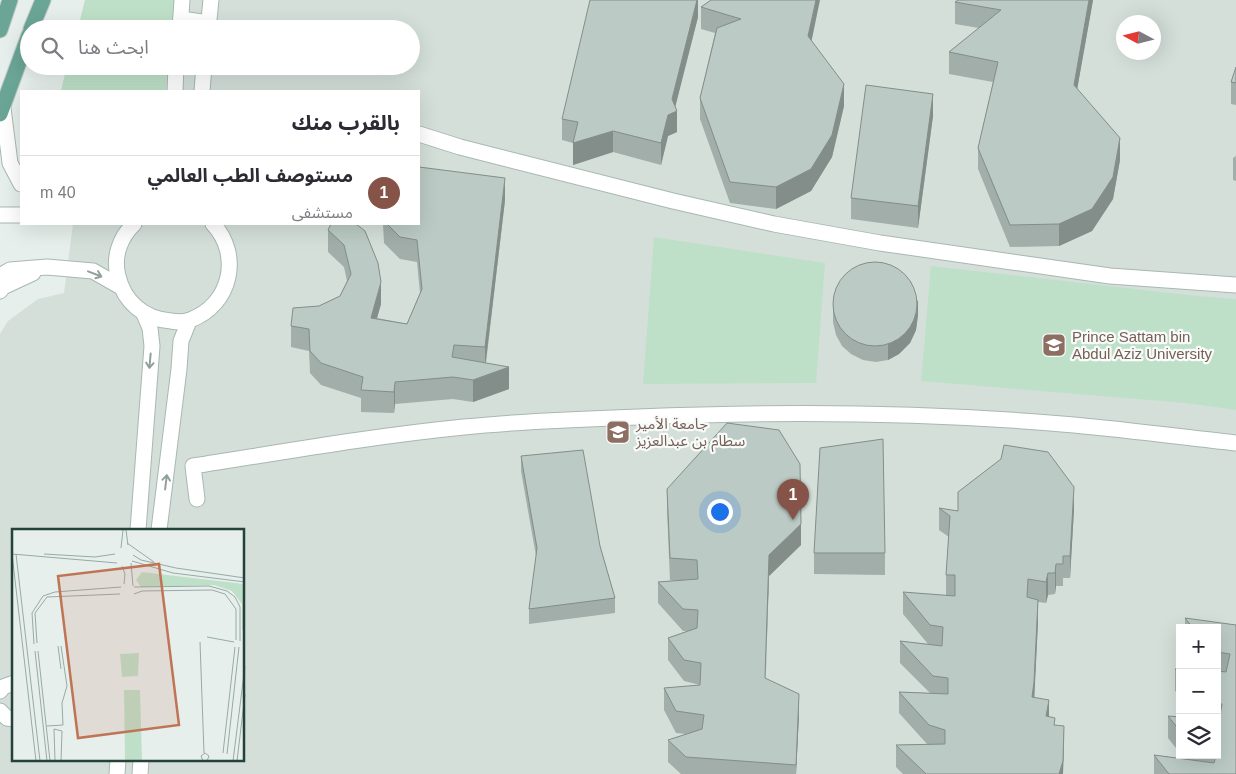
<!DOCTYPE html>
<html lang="ar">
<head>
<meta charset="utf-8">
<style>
	body { margin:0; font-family:Helvetica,"Noto Sans Arabic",sans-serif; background:#f2f2f3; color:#2b2b33; direction:rtl }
	.controls { position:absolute; right:15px; bottom:15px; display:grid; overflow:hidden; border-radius:0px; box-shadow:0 5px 20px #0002 }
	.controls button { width:45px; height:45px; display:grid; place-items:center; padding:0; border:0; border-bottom:1px solid #e1e1e2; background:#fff; color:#2b2b33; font:25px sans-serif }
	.compass { position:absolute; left:1116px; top:15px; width:45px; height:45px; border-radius:50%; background:#fff; box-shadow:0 5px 20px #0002; rotate:277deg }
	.you { position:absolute; left:719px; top:511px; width:18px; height:18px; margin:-12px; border:4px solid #fff; border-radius:50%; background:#1a73e8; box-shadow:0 0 0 8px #1a73e833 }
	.badge { display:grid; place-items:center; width:32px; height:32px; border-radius:50%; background:#855347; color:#fff; font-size:16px; font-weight:700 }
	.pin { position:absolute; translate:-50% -41px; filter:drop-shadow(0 1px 2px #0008) }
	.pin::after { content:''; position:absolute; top:26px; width:18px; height:15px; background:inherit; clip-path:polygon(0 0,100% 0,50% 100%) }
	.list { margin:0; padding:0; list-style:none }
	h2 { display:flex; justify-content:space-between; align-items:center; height:65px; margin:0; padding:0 20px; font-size:21px }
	h2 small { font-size:16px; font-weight:400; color:#7c7c81 }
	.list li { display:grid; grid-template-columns:32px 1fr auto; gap:15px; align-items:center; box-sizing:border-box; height:70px; padding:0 20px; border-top:1px solid #e1e1e2 }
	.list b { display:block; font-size:19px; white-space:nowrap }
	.list p { margin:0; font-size:16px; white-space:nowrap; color:#7c7c81 }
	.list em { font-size:16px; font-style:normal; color:#7c7c81 }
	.icon { flex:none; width:28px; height:28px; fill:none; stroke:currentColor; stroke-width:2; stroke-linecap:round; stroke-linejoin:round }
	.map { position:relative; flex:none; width:1236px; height:774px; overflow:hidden; direction:ltr }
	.search { position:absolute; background:#fff; box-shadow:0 5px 20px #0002; left:20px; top:20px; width:400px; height:55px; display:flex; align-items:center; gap:12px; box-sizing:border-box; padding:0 18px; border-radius:28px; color:#7c7c81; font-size:19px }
	.panel { position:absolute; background:#fff; box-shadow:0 5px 20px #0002; left:20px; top:90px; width:400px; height:135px; border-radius:0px; direction:rtl }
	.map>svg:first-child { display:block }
	.built { fill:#d4dfda; fill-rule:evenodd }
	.green { fill:#bfe0c8 }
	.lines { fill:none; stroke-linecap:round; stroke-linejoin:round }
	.minor-casing { stroke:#a8b8b2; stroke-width:17 }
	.major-casing { stroke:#c2cac8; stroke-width:17 }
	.minor { stroke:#fff; stroke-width:15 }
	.major { stroke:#6aa596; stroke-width:15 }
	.wall { fill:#a1aea9 }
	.shaded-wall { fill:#838d89 }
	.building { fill:#bbcac4; stroke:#838d89 }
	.oneway { stroke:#92a09c }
	.labels { text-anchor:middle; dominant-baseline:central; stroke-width:4.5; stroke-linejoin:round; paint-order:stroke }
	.education-label { font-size:15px; fill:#785e54; stroke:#f7fbf9; text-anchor:start }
	.inset-road { fill:none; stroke:#98aaa4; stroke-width:1 }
	.view { fill:#c07456; fill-opacity:0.15; stroke:#c07456; stroke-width:2.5 }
	.inset-edge { fill:none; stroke:#24423a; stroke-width:2.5 }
</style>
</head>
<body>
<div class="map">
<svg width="1236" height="774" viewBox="0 0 1236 774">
	<rect width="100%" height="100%" fill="#e6efeb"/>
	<path class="built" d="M 85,0 L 1236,0 L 1236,774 L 0,774 L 0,334 L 8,321 L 38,299 L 64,293 L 73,224 L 419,224 L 419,91 L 61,91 L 67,66 L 411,66 L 411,29 L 78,29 ZM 1124,22 L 1154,22 L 1154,52 L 1124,52 ZM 14,530 L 244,530 L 244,760 L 14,760 ZM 1180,628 L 1217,628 L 1217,755 L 1180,755 Z"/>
	<g class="green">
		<polygon points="85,0 174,0 171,29 78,29"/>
		<polygon points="67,66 168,66 165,91 61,91"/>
		<polygon points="654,237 825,263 816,383 643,384"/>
		<polygon points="931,266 1197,296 1236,299 1236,410 1186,403 921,381"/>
	</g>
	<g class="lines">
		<g class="minor-casing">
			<g id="minor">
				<polyline points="181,19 209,23"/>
				<polyline points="180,29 182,0"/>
				<polyline points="208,29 211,0"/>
				<polyline points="175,91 176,66"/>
				<polyline points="202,91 204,66"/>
				<polyline points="3,108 10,163 21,184"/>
				<polyline points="419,134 460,147 673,201 774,224 880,243 1110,276 1236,285"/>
				<polyline points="0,215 21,215"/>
				<path d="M 134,224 C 120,237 113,257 118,276 C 124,302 144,319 171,321 C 177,322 185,322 190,320 C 231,305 242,255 213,224"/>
				<polyline points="0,276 10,270 47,267 93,271 121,287"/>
				<polyline points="0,291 3,287 33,273"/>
				<path d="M 197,499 L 193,466 C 283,452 373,436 464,427 C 522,421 580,419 638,417 C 783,411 929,412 1074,425 C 1128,430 1182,437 1236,443"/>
				<polyline points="138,530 152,346 150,328 144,314"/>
				<polyline points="159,530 179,369 181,341 189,321"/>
				<polyline points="0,691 3,687 14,683"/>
				<polyline points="0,711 7,718 14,719"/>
				<polyline points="117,774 118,760"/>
				<polyline points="140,774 141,760"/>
			</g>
		</g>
		<g class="major-casing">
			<g id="major">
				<polyline points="31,29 43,0"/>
				<polyline points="0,30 10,0"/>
				<polyline points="0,114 29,35"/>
			</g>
		</g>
		<use href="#minor" class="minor"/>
		<use href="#major" class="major"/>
	</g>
	<g class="wall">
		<polygon points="698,0 698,17 675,106 677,132 668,136 661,165 613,152 573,165 573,143 562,140 562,119"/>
		<polygon points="711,0 812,41 844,106 832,157 811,191 776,209 730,203 700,119 700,98 715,33 701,29 701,7"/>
		<polygon points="958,0 1093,0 1077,89 1120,160 1113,199 1092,231 1059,246 1010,247 978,169 978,148 993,82 949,74 949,52 979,28 955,24 955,2"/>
		<polygon points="1236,67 1236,105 1231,104 1231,82"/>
		<polygon points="933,116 918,228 851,219 851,198"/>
		<polygon points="1236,156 1236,181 1233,180 1233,158"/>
		<polygon points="505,200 486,363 509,389 473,402 453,399 395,404 394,413 361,412 361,398 321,385 310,373 309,351 291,347 291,326 319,306 340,296 347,281 344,267 328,252 328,230 331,224 381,304 377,318 407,324 420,293 417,262 400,259 384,243 383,224 419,224"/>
		<polygon points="833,307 918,315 916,330 910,343 899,354 888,360 876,362 863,360 851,354 842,346 836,335 833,322"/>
		<polygon points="521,456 600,546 615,598 615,613 529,624 529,609 536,556 521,471"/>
		<polygon points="667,489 801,545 769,576 765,679 799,715 796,774 681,774 668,762 668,740 686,734 676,733 664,710 664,688 700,685 684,681 668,660 668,638 687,631 683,631 658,603 658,582 679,580 670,580 667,510"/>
		<polygon points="939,508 958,511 1074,509 1070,578 1063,578 1063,586 1056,586 1055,594 1048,595 1046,603 1038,602 1038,622 1034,698 1055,725 1064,748 1063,774 903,774 896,767 896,745 927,744 899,713 899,692 930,693 900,663 900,641 928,644 903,614 903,592 946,596 946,575 949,537 939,530"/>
		<polygon points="814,553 885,553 885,575 814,574"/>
		<polygon points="1185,618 1236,625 1236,774 1154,774 1154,755 1185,759 1182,755 1217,755 1217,628 1185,628"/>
		<polygon points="1175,669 1180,669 1180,695 1175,691"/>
		<polygon points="1168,716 1180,717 1180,753 1168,738"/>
	</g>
	<g class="shaded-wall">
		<polygon points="697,0 698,0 698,17 674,112 677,111 677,132 668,136 661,165 661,143"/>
		<polygon points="816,0 820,0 808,58 808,36"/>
		<polygon points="1089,0 1093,0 1074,107 1074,85"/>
		<polygon points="844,84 844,106 832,157 811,191 776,209 776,187"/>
		<polygon points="933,94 933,116 918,228 918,206"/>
		<polygon points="613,131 613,152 573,165 573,143"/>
		<polygon points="1120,138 1120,160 1113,199 1092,231 1059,246 1059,224"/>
		<polygon points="505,178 505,200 485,368 485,347"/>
		<polygon points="381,282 381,304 371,339 371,318"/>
		<polygon points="918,300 918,315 916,330 910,343 899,354 888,360 888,345"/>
		<polygon points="509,367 509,389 473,402 473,380"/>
		<polygon points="395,382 395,404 394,413 394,392"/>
		<polygon points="1074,487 1074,509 1070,578 1070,556"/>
		<polygon points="801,524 801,545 769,576 765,700 769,555"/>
		<polygon points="1056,564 1056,586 1055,594 1055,573"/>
		<polygon points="1048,573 1048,595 1046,603 1046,582"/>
		<polygon points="1038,600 1038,622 1034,704 1032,697"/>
		<polygon points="799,694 799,715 796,774 796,765"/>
		<polygon points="1049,700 1049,722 1046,716"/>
		<polygon points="1064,726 1063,774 1059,774"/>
	</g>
	<g class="building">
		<polygon points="590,0 697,0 672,99 677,111 668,115 661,143 613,131 573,143 578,122 562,119"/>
		<polygon points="711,0 816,0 808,36 844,84 832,135 811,169 776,187 730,182 700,98 717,28 741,19 701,7"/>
		<polygon points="958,0 1089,0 1074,85 1120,138 1113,177 1092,209 1059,224 1010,225 978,148 998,62 949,52 1001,10 955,2"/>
		<polygon points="1236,67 1236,83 1231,82"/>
		<polygon points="866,85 933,94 918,206 851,198"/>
		<polygon points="419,167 505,178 485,347 454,345 452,357 509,367 473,380 453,377 395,382 394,392 361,390 363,377 321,363 310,351 309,329 291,326 293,308 319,306 340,296 351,274 344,245 328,230 331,224 356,224 365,231 378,263 381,282 371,318 407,324 422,289 417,240 400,237 387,224 419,224"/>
		<circle cx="875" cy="304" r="42"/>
		<polygon points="727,423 779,430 800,464 801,524 769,555 765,678 799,694 796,765 686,757 668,740 702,729 704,715 676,711 664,688 700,685 701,663 684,660 668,638 697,628 698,610 683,609 658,582 698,579 697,560 670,558 667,489"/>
		<polygon points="883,439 885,553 814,553 820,448"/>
		<polygon points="1004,445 1048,452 1074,487 1070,556 1063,556 1063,564 1056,564 1055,573 1048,573 1046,582 1028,579 1027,597 1038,600 1034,682 1032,697 1049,700 1046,716 1055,718 1054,725 1064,726 1063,761 1059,774 926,774 896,745 945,744 945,730 929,725 899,692 948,694 948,678 933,676 900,641 942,646 943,627 930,625 903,592 955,596 955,575 946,575 950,516 939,508 958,511 958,492 1001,459"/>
		<polygon points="583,450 600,546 615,598 529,609 537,548 521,456"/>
		<polygon points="1185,618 1236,625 1236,774 1169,774 1154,755 1214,763 1216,755 1217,755 1217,721 1219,721 1222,704 1217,702 1217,671 1226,672 1230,654 1217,652 1217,628 1193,628"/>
		<polygon points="1175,669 1180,669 1180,674"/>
		<polygon points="1168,716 1180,717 1180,731"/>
	</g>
	<defs><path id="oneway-shaft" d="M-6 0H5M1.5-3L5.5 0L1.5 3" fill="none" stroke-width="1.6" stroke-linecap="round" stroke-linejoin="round" transform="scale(1.25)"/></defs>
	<g class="oneway">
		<use href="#oneway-shaft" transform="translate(95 274) rotate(21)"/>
		<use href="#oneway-shaft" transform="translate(150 361) rotate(95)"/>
		<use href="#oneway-shaft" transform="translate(166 482) rotate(-83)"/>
	</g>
	<defs>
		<g id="university-square" transform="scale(1.25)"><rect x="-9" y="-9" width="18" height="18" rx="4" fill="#8d6e63" stroke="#f7fbf9"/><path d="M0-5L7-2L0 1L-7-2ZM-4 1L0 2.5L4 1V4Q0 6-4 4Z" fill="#fff"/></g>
	</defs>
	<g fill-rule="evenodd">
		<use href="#university-square" x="1054" y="345"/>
		<use href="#university-square" x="618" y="432"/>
	</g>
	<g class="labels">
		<g class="education-label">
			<text x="1072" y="336">Prince Sattam bin<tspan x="1072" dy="17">Abdul Aziz University</tspan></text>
			<text x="636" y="423">جامعة الأمير<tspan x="636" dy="17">سطام بن عبدالعزيز</tspan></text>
		</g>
	</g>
	<g transform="translate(12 529)">
		<rect width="232" height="232" fill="#e6efeb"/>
		<path d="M 130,43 L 232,55 L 232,101 L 230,101 L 230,75 L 220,62 L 202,56 L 129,58 L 124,51 ZM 127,124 L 126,147 L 110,148 L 108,125 ZM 112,161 L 128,161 L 130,232 L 113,232 Z" fill="#bfe0c8"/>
		<path class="inset-road" d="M 114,1 L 116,16M 115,14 L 142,33M 109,19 L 111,1M 0,25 L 24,232M 0,25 L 105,34M 4,25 L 28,232M 32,25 L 83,28 L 103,25M 121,26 L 129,31 L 164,39 L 233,49M 120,32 L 161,44 L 233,53M 119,34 L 121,57M 110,37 L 113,45 L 112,55M 122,58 L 197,57 L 215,62 L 223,68 L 228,78 L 228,112M 122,65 L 130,62 L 200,61 L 213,65 L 224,80 L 224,111M 195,108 L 222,113M 188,113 L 192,224M 25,114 L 23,84 L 35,68 L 108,65M 22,115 L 20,84 L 31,67 L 43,63 L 109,58M 46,117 L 49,140M 23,122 L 35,232M 26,122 L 38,232M 35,197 L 51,196 L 50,174 L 55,157 L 49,117M 211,224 L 223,118M 215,225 L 227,118M 43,232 L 42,200 L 50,202 L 49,232M 191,232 L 189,227 L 193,224 L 197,227 L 195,232M 221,232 L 233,137M 225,232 L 233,165"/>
		<path class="view" d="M 147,35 L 167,196 L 66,209 L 46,47 Z"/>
		<rect width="232" height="232" class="inset-edge"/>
	</g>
</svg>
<div class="controls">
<button>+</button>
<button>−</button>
<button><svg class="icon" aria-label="layers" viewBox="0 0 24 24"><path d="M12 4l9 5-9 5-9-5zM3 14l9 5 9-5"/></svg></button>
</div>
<svg class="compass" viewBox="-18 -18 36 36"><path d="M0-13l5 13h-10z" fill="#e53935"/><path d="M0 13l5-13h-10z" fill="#7c7c81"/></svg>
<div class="you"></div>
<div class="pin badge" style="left:793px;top:520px">1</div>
<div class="search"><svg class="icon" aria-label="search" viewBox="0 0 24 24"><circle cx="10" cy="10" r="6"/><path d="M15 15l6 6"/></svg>ابحث هنا</div>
<section class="panel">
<h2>بالقرب منك<small></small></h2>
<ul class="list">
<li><span class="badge">1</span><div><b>مستوصف الطب العالمي</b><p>مستشفى</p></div><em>40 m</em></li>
</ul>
</section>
</div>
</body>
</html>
